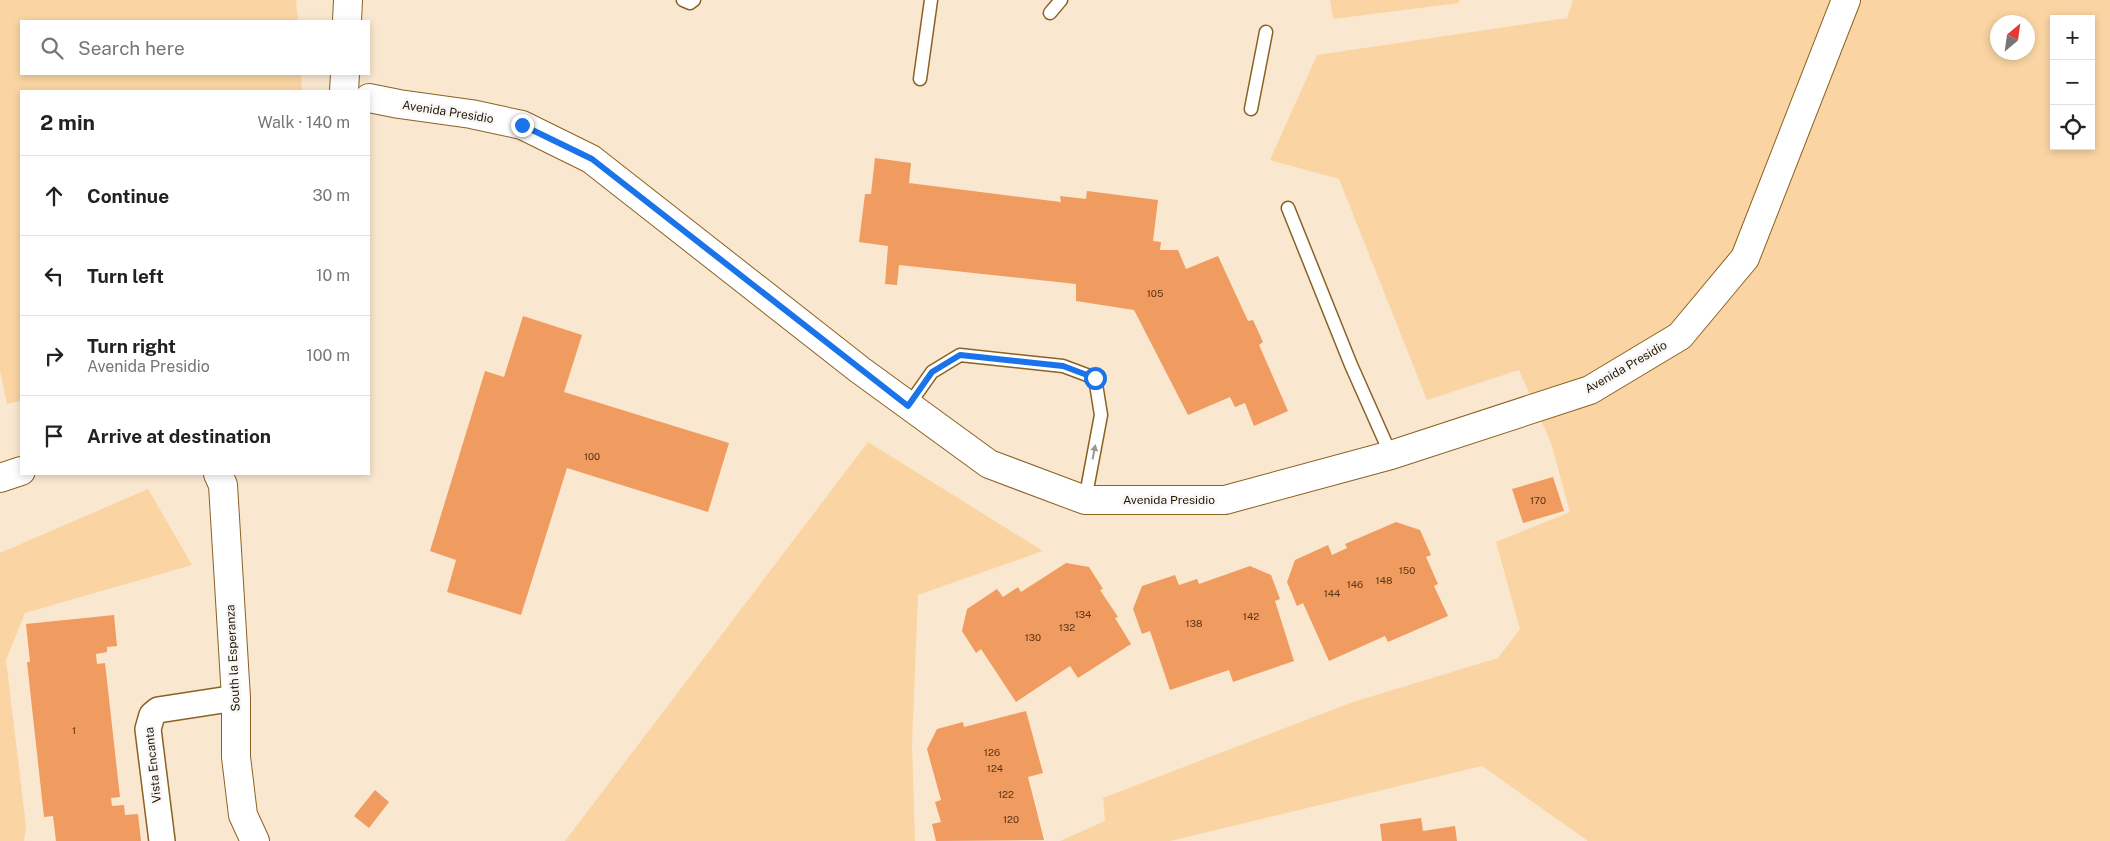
<!DOCTYPE html>
<html lang="en">
<head>
<meta charset="utf-8">
<style>
	body { margin:0; font-family:"Public Sans",sans-serif; background:#f6f6f6; color:#222 }
	.controls { position:absolute; right:15px; top:15px; display:grid; overflow:hidden; border-radius:0px; box-shadow:0 2px 8px #0003 }
	.controls button { width:45px; height:45px; display:grid; place-items:center; padding:0; border:0; border-bottom:1px solid #e0e0e0; background:#fff; color:#222; font:25px sans-serif }
	.compass { position:absolute; left:1990px; top:15px; width:45px; height:45px; border-radius:50%; background:#fff; box-shadow:0 2px 8px #0003; rotate:29deg }
	.stop { position:absolute; width:15px; height:15px; margin:-11px; border:4px solid #1a73e8; border-radius:50%; background:#fff }
	.stop.end { background:#1a73e8; border-color:#fff; box-shadow:0 1px 5px #0008 }
	.list { margin:0; padding:0; list-style:none }
	h2 { display:flex; justify-content:space-between; align-items:center; height:65px; margin:0; padding:0 20px; font-size:21px }
	h2 small { font-size:16px; font-weight:400; color:#767676 }
	.list li { display:grid; grid-template-columns:32px 1fr auto; gap:15px; align-items:center; box-sizing:border-box; height:80px; padding:0 20px; border-top:1px solid #e0e0e0 }
	.list b { display:block; font-size:19px; white-space:nowrap }
	.list p { margin:0; font-size:16px; white-space:nowrap; color:#767676 }
	.list em { font-size:16px; font-style:normal; color:#767676 }
	.icon { flex:none; width:28px; height:28px; fill:none; stroke:currentColor; stroke-width:2; stroke-linecap:round; stroke-linejoin:round }
	.map { position:relative; flex:none; width:2110px; height:841px; overflow:hidden }
	.search { position:absolute; background:#fff; box-shadow:0 2px 8px #0003; left:20px; top:20px; width:350px; height:55px; display:flex; align-items:center; gap:12px; box-sizing:border-box; padding:0 18px; border-radius:0px; color:#767676; font-size:19px }
	.panel { position:absolute; background:#fff; box-shadow:0 2px 8px #0003; left:20px; top:90px; width:350px; height:385px; border-radius:0px }
	.map>svg:first-child { display:block }
	.green { fill:#fad5a3; fill-rule:evenodd }
	.building { fill:#f09b5f }
	.lines { fill:none; stroke-linecap:round; stroke-linejoin:round }
	.service-casing { stroke:#8b6222; stroke-width:15 }
	.minor-casing { stroke:#8b6222; stroke-width:28 }
	.tertiary-casing { stroke:#8b6222; stroke-width:30 }
	.service { stroke:#fff; stroke-width:12 }
	.minor { stroke:#fff; stroke-width:25 }
	.tertiary { stroke:#fff; stroke-width:28 }
	.oneway { fill:#9d968c }
	.route { stroke:#1a73e8; stroke-width:6 }
	.labels { text-anchor:middle; dominant-baseline:central; stroke-width:5; stroke-linejoin:round; paint-order:stroke }
	.number-label { font-size:10px; fill:#583618 }
	.street-label { font-size:12px; fill:#251500; stroke:#f7f7f7 }
</style>
</head>
<body>
<div class="map">
<svg width="2110" height="841" viewBox="0 0 2110 841">
	<rect width="100%" height="100%" fill="#fae7cf"/>
	<g class="green">
		<polygon points="0,0 296,0 298,21 21,21 21,74 301,74 302,91 21,91 21,401 7,404 0,371"/>
		<polygon points="1330,0 1459,0 1459,3 1333,19"/>
		<path d="M 1573,0 L 2110,0 L 2110,841 L 1588,841 L 1482,766 L 1170,841 L 1060,841 L 1105,821 L 1103,798 L 1353,702 L 1498,658 L 1520,629 L 1496,542 L 1570,512 L 1551,443 L 1519,370 L 1427,400 L 1339,179 L 1270,160 L 1317,55 L 1567,18 ZM 2054,19 L 2091,19 L 2091,146 L 2054,146 ZM 1998,22 L 2028,22 L 2028,52 L 1998,52 Z"/>
		<polygon points="868,442 1043,551 918,595 912,745 915,841 565,841"/>
		<polygon points="148,489 192,565 25,613 6,660 26,826 24,841 0,841 0,553"/>
	</g>
	<g class="building">
		<polygon points="875,158 911,163 909,183 1061,202 1060,196 1086,199 1087,191 1158,200 1153,241 1161,242 1160,250 1178,250 1186,269 1218,256 1248,321 1253,320 1263,342 1259,345 1288,411 1254,426 1245,403 1235,407 1230,397 1188,415 1134,310 1076,301 1076,284 899,265 897,285 885,284 888,246 859,242 865,194 871,194"/>
		<polygon points="523,316 582,335 564,392 729,443 708,512 567,468 521,615 447,592 456,560 430,551 485,371 504,377"/>
		<polygon points="1553,477 1564,511 1523,523 1512,489"/>
		<polygon points="1396,522 1420,530 1431,555 1426,557 1438,584 1434,586 1448,616 1388,642 1385,636 1329,661 1303,603 1297,606 1287,582 1295,560 1328,545 1332,555 1347,548 1345,544"/>
		<polygon points="1066,563 1089,567 1103,589 1100,590 1118,617 1115,618 1131,644 1078,678 1070,666 1016,702 981,649 976,653 962,631 967,609 997,589 1003,597 1018,587 1021,592"/>
		<polygon points="1250,566 1271,575 1280,599 1275,601 1294,661 1233,682 1229,670 1170,690 1150,631 1142,634 1133,609 1142,586 1175,575 1179,585 1197,579 1199,584"/>
		<polygon points="114,615 117,646 107,647 107,652 96,654 97,664 105,663 120,797 111,798 112,806 124,805 125,815 138,814 141,841 56,841 53,816 44,817 27,662 30,662 26,624"/>
		<polygon points="1026,711 1043,773 1028,777 1044,840 936,841 932,824 941,822 935,802 941,800 927,749 937,729 963,722 964,727"/>
		<polygon points="375,790 389,802 369,828 354,816"/>
		<polygon points="1421,818 1423,831 1455,826 1457,841 1382,841 1380,824"/>
	</g>
	<g class="lines">
		<g class="service-casing">
			<g id="service">
				<polyline points="683,0 690,3 694,0"/>
				<polyline points="1050,13 1061,0"/>
				<polyline points="920,79 931,0"/>
				<polyline points="1251,109 1266,32"/>
				<polyline points="1288,208 1351,365 1391,455"/>
				<polyline points="908,406 932,372 960,355 1063,366 1095,378 1101,415 1085,500"/>
			</g>
		</g>
		<g class="minor-casing">
			<polyline id="minor" points="162,841 148,729 152,715 158,710 236,698"/>
		</g>
		<g class="tertiary-casing">
			<g id="tertiary">
				<polyline points="347,21 348,0"/>
				<polyline points="344,91 345,74"/>
				<polyline points="369,98 399,104 471,114 522,125 591,159 860,370 989,464 1085,500 1225,500 1391,455 1590,390 1680,336 1745,258 1846,0"/>
				<polyline points="218,474 223,485 236,698 236,757 243,815 255,841"/>
				<polyline points="0,478 21,471"/>
			</g>
		</g>
		<use href="#service" class="service"/>
		<use href="#minor" class="minor"/>
		<use href="#tertiary" class="tertiary"/>
	</g>
	<defs><path id="oneway-solid" d="M-6-.8H1V-3.2L6.5 0L1 3.2V.8H-6Z" transform="scale(1.25)"/></defs>
	<use class="oneway" href="#oneway-solid" transform="translate(1094 452) rotate(-79)"/>
	<g class="lines">
		<polyline class="route" points="522,125 592,159 908,406 932,372 960,355 1063,366 1095,378"/>
	</g>
	<g class="labels">
		<g class="number-label">
			<text x="1155" y="293">105</text>
			<text x="592" y="456">100</text>
			<text x="1538" y="500">170</text>
			<text x="1407" y="570">150</text>
			<text x="1384" y="580">148</text>
			<text x="1355" y="584">146</text>
			<text x="1332" y="593">144</text>
			<text x="1083" y="614">134</text>
			<text x="1251" y="616">142</text>
			<text x="1194" y="623">138</text>
			<text x="1067" y="627">132</text>
			<text x="1033" y="637">130</text>
			<text x="74" y="730">1</text>
			<text x="992" y="752">126</text>
			<text x="995" y="768">124</text>
			<text x="1006" y="794">122</text>
			<text x="1011" y="819">120</text>
		</g>
		<g class="street-label">
			<text transform="translate(448 112) rotate(9)">Avenida Presidio</text>
			<text transform="translate(1626 367) rotate(-30)">Avenida Presidio</text>
			<text x="1169" y="500">Avenida Presidio</text>
			<text transform="translate(233 658) rotate(-93)">South la Esperanza</text>
			<text transform="translate(153 765) rotate(-96)">Vista Encanta</text>
		</g>
	</g>
</svg>
<div class="controls">
<button>+</button>
<button>−</button>
<button><svg class="icon" aria-label="locate" viewBox="0 0 24 24"><circle cx="12" cy="12" r="6"/><path d="M12 2v4M12 18v4M2 12h4M18 12h4"/></svg></button>
</div>
<svg class="compass" viewBox="-18 -18 36 36"><path d="M0-13l5 13h-10z" fill="#e53935"/><path d="M0 13l5-13h-10z" fill="#767676"/></svg>
<div class="stop" style="left:1095px;top:378px"></div>
<div class="stop end" style="left:522px;top:125px"></div>
<div class="search"><svg class="icon" aria-label="search" viewBox="0 0 24 24"><circle cx="10" cy="10" r="6"/><path d="M15 15l6 6"/></svg>Search here</div>
<section class="panel">
<h2>2 min<small>Walk · 140 m</small></h2>
<ul class="list">
<li><svg class="icon" aria-label="ahead" viewBox="0 0 24 24"><path d="M12 20V5M6 11l6-6 6 6"/></svg><div><b>Continue</b></div><em>30 m</em></li>
<li><svg class="icon" aria-label="left" viewBox="0 0 24 24"><path d="M17 20v-9H6M10 6l-5 5 5 5"/></svg><div><b>Turn left</b></div><em>10 m</em></li>
<li><svg class="icon" aria-label="right" viewBox="0 0 24 24"><path d="M7 20v-9h11M14 6l5 5-5 5"/></svg><div><b>Turn right</b><p>Avenida Presidio</p></div><em>100 m</em></li>
<li><svg class="icon" aria-label="arrive" viewBox="0 0 24 24"><path d="M6 21V4h12l-3 4 3 4H6"/></svg><div><b>Arrive at destination</b></div></li>
</ul>
</section>
</div>
</body>
</html>
